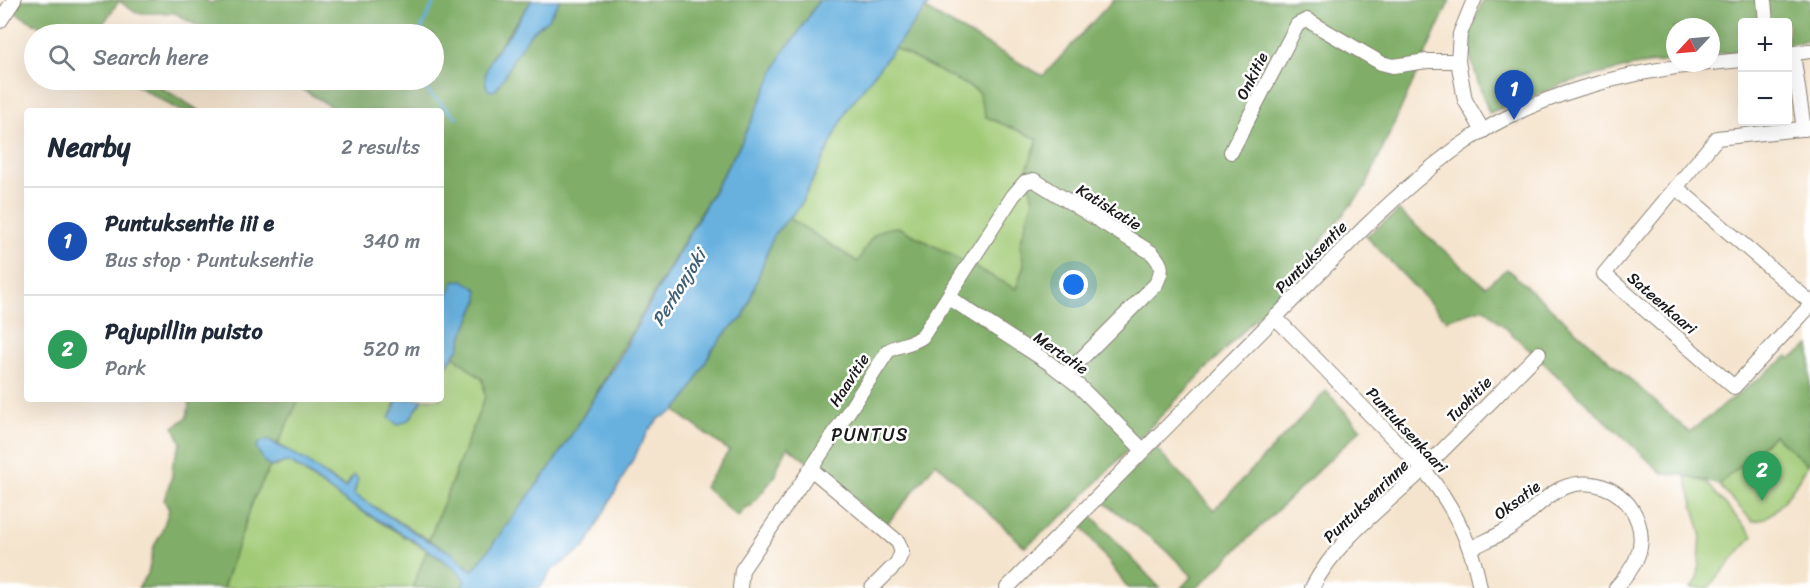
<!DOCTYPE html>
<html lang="en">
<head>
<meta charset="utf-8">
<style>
	body { margin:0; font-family:Sriracha,sans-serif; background:#f2f2f3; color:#1f2937 }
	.controls { position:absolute; right:18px; top:18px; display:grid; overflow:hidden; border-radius:6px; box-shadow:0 6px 24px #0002 }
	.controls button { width:54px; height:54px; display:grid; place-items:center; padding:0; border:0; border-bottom:2px solid #e0e1e3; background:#fff; color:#1f2937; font:30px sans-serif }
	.compass { position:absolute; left:1666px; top:18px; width:54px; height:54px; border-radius:50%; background:#fff; box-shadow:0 6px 24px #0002; rotate:244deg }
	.you { position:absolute; left:1074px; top:285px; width:21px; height:21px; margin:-15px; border:4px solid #fff; border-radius:50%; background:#1a73e8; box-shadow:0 0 0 9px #1a73e833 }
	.badge { display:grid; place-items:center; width:39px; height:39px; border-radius:50%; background:#c8321e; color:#fff; font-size:20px; font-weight:700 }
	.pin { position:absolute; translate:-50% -50px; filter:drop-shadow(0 2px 3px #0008) }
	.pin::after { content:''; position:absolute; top:32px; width:21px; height:18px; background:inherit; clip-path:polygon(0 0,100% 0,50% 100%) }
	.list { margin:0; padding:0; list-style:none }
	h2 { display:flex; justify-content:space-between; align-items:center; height:78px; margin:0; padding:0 24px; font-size:26px }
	h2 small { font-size:20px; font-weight:400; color:#747a83 }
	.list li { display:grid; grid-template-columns:39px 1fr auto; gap:18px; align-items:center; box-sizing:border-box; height:108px; padding:0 24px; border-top:2px solid #e0e1e3 }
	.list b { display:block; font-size:22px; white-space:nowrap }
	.list p { margin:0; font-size:20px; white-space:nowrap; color:#747a83 }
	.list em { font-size:20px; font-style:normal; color:#747a83 }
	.icon { flex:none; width:33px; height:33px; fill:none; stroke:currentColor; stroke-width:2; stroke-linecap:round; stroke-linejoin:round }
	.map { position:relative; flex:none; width:1810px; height:588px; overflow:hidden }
	.search { position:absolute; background:#fff; box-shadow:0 6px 24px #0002; left:24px; top:24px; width:420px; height:66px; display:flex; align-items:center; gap:15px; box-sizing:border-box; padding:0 21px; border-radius:33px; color:#747a83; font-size:22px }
	.panel { position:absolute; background:#fff; box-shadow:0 6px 24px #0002; left:24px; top:108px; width:420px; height:294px; border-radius:6px }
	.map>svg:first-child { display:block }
	.green { fill:#a1ca76; stroke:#5e7349; stroke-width:1.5 }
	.forest { fill:#80ae67; stroke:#4e6542; stroke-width:1.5 }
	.water { fill:#67b1df; stroke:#42667e; stroke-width:1.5 }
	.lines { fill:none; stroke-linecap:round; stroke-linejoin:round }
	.stream { stroke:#67b1df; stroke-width:3 }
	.minor-casing { stroke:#888074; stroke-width:16 }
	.minor { stroke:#fff; stroke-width:14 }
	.labels { text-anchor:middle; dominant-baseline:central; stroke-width:5; stroke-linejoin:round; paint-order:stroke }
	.street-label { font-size:16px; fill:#1c1c1c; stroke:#fff }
	.water-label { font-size:18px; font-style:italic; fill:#3e5f74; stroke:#fff }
	.neighbourhood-label { font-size:18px; letter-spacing:1.5px; fill:#1c1c1c; stroke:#fff }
</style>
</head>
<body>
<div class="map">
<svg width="1810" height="588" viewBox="0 0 1810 588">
	<rect width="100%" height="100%" fill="#fff"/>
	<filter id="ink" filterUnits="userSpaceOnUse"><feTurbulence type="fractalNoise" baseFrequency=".0167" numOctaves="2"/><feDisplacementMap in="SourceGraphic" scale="12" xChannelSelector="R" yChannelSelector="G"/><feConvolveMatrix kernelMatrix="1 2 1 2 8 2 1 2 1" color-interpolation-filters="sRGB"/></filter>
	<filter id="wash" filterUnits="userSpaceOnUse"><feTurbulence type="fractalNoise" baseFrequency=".008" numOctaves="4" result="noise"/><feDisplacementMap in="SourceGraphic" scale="24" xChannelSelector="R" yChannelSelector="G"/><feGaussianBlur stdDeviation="1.35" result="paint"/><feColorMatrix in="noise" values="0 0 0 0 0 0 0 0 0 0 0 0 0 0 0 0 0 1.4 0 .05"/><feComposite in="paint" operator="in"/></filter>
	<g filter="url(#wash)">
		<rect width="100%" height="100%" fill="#f5e4cd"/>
		<g class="green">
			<polygon points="894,48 978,91 986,117 1038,139 1026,172 1033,199 1020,245 1024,265 1016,289 898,227 874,235 858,263 789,218 800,206 848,108"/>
			<polygon points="454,356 483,380 485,397 429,540 355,495 354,493 357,486 350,479 346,488 278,444 299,399 398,399 393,406 410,419 423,399 441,399 441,373"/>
			<path d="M 1774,435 L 1808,465 C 1796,482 1776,523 1752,521 L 1719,485 Z"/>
			<polygon points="285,462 291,463 346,502 427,550 412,588 223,588 254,498 270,467 277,466"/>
			<polygon points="1685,475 1706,482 1753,536 1708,588 1691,588 1698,579 1701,533"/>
		</g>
		<g class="forest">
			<polygon points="15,0 206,0 210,3 220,0 532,0 492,56 488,67 486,86 496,90 508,70 513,58 531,33 548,19 560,0 819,0 795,38 784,51 741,143 585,413 554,462 475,568 471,570 452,553 429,540 485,397 483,380 454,356 459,348 464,332 478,301 449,296 441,317 441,111 334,111 335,109 287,80 434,80 434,34 211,34 175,13 136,13 119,1 96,34 53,34 16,13"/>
			<path d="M 1113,0 L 1450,0 L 1365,188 L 1270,303 L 1070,510 L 1025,547 L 936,463 L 884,528 L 854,498 L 788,447 L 778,466 L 776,475 L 751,506 L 745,508 L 738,517 L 704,487 L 729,451 L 675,411 L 688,395 L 712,350 L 728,330 L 743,318 L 774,234 L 789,218 L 858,262 C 869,242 872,228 898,227 L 1016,289 L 1024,265 L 1020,245 L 1033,199 L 1026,172 L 1038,139 L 986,117 L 978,91 L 894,48 L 925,9 L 1043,76 Z"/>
			<polygon points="1483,0 1810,0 1810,41 1788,45 1788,22 1742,22 1742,51 1711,55 1711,27 1675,27 1675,60 1634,66 1569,82 1489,113 1479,86 1466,40"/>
			<polygon points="127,80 149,80 200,111 180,111"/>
			<polygon points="1399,211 1485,286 1507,269 1689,432 1788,356 1790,359 1810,345 1810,462 1808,465 1774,435 1719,485 1685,475 1663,474 1484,308 1446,320 1366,236"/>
			<polygon points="1326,391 1361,429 1197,588 1181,588 1192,576 1165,549 1102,501 1155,447 1214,510"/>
			<polygon points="190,399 299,399 278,444 268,440 259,453 270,467 254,498 223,588 138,588 148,574 154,546 161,534 169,510 164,500 172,476 173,462 181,443 174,427 187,417"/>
			<polygon points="1092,516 1160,588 1128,588 1081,525"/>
			<polygon points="427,550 460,571 465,581 461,588 412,588"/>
		</g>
		<g class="water">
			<path d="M 532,0 L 560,0 L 548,19 L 531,33 L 513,58 L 508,70 L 496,90 L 489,91 C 476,70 500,47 511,32 C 518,21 525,10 532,0 Z"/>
			<path d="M 819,0 L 932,0 L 848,108 L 800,206 L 774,234 L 743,318 L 728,330 L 712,350 L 688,395 L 675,411 L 660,418 L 649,430 L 585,547 L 552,570 L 540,588 L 461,588 L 465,581 C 457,562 370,516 348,503 C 328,490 311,475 291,463 L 285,462 L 270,467 L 264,461 L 256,447 L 260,442 L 268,440 L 305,460 L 336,483 L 346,488 L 354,475 L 358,479 L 354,493 L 355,495 L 425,539 L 452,553 L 471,570 L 475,568 L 554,462 L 614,367 L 741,143 L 784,50 L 795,38 Z"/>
			<polygon points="463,280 478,290 478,301 464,332 459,348 441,373 441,317 453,282"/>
			<polygon points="398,399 423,399 410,419 398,425 389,418"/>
		</g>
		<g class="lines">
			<g class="stream">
				<polyline points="419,34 435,0"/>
				<polyline points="415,80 457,118"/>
			</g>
		</g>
	</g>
	<g filter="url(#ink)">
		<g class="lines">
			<g class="minor-casing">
				<g id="minor">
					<polyline points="1474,0 1460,34 1458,61 1465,100 1483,131"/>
					<polyline points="1764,0 1766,22"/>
					<polyline points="0,21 14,0"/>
					<polyline points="1788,54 1810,51"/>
					<polyline points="1793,54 1804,129"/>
					<polyline points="1711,63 1742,60"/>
					<polyline points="1810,128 1717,138 1604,274 1734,387 1810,306"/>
					<polyline points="1231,152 1297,25 1307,20 1381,63 1393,66 1427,61 1458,61"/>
					<polyline points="1676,187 1810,302"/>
					<polyline points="948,297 1049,363 1079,386 1143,450"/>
					<path d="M 1275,317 L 1423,469 C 1452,503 1472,544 1480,588"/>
					<path d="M 811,469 L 888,351 C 899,344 910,345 922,337 L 1013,196 L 1025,182 L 1034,180 L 1152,253 C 1163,265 1163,270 1156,284 L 1065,375"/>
					<path d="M 1470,549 C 1483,542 1496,537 1508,529 C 1525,519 1538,502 1555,492 C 1586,473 1626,487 1638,522 C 1647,549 1633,569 1616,588"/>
					<polyline points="740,588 742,570 811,469 898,542 902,552 897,563 872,588"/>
					<path d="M 1007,588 L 1364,228 C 1395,198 1426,170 1461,145 C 1529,96 1627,71 1709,63"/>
					<path d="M 1312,588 C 1335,543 1378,510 1415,477 C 1457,437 1498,394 1539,353"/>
				</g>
			</g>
			<use href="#minor" class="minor"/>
		</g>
	</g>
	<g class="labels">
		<g class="street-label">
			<text transform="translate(1252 76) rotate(-63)">Onkitie</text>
			<text transform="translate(1109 207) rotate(32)">Katiskatie</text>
			<text transform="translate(1311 257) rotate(-45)">Puntuksentie</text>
			<text transform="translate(1662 303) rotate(41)">Sateenkaari</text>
			<text transform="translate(1061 353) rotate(35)">Mertatie</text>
			<text transform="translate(849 380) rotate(-57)">Haavitie</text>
			<text transform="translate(1469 399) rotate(-45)">Tuohitie</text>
			<text transform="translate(1407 430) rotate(47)">Puntuksenkaari</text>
			<text transform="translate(1517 500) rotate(-37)">Oksatie</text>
			<text transform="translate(1366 501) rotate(-44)">Puntuksenrinne</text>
		</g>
		<g class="water-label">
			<text transform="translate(679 288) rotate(-58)">Perhonjoki</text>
		</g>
		<g class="neighbourhood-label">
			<text x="870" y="435">PUNTUS</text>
		</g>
	</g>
</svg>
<div class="controls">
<button>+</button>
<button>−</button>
</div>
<svg class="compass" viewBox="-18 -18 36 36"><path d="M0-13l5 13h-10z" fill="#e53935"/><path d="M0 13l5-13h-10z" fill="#747a83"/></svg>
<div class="you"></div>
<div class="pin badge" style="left:1514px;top:120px;background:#1a4fb4">1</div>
<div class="pin badge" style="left:1762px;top:501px;background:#2e9e5b">2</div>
<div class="search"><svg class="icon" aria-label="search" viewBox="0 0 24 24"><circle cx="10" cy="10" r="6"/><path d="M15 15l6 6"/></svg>Search here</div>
<section class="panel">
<h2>Nearby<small>2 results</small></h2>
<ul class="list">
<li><span class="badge" style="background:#1a4fb4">1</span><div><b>Puntuksentie iii e</b><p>Bus stop · Puntuksentie</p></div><em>340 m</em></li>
<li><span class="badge" style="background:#2e9e5b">2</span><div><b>Pajupillin puisto</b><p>Park</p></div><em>520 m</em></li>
</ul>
</section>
</div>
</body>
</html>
